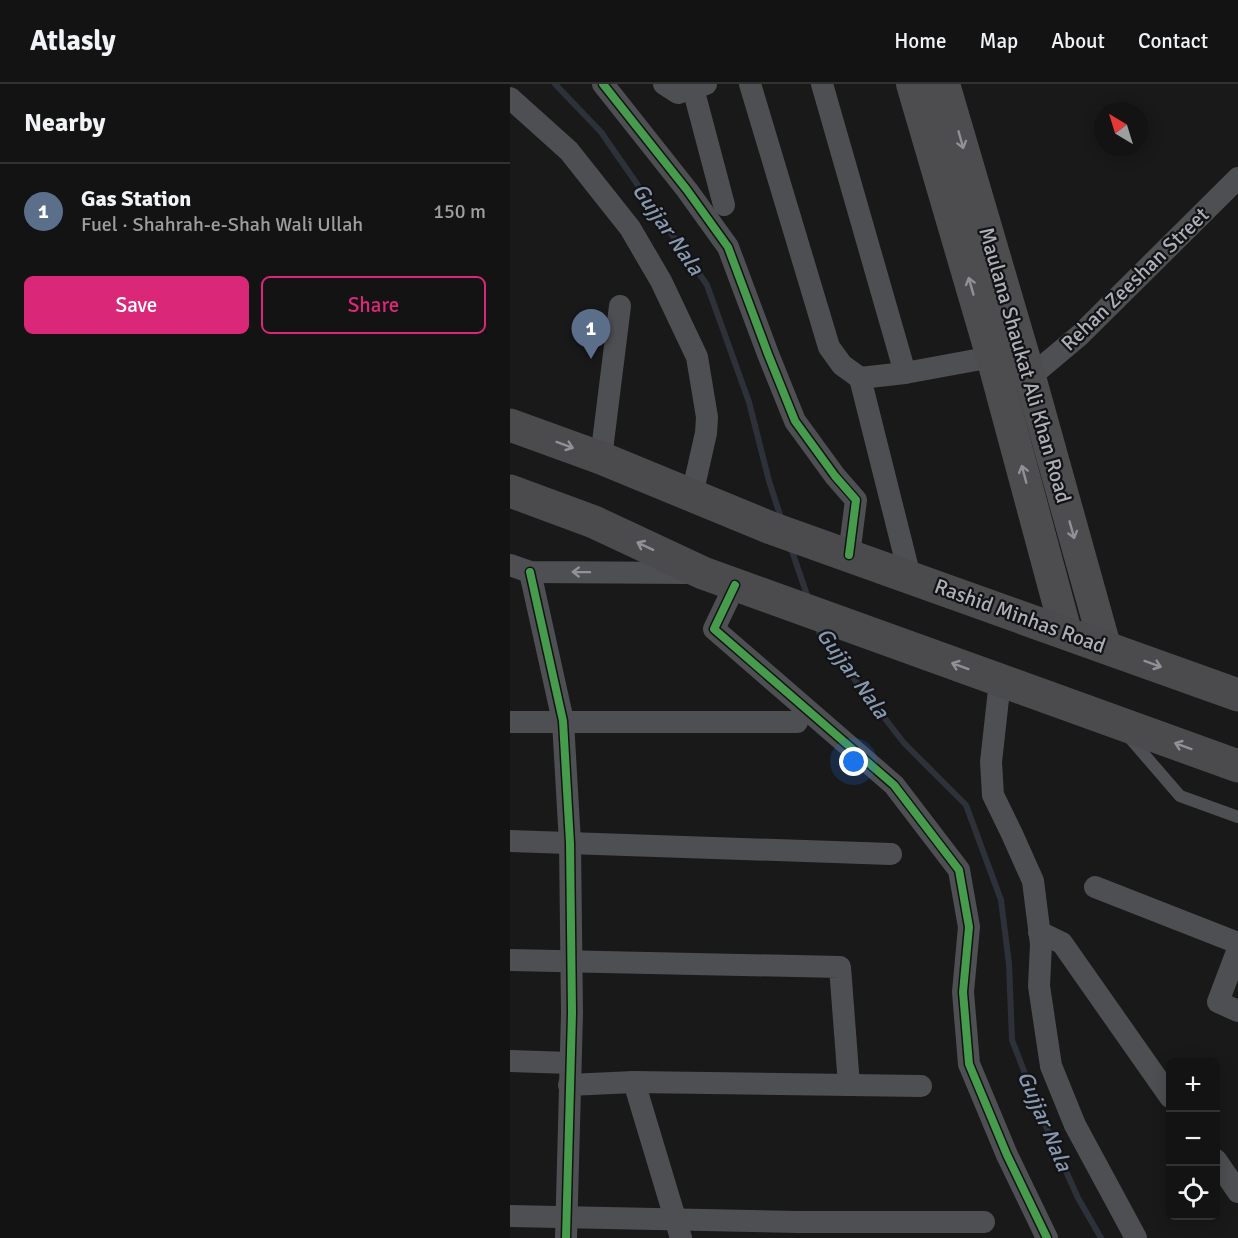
<!DOCTYPE html>
<html lang="en">
<head>
<meta charset="utf-8">
<style>
	body { margin:0; font-family:Signika,sans-serif; background:#1c1c1c; color:#f1f3f6 }
	.controls { position:absolute; right:18px; bottom:18px; display:grid; overflow:hidden; border-radius:9px; box-shadow:0 3px 15px #0003 }
	.controls button { width:54px; height:54px; display:grid; place-items:center; padding:0; border:0; border-bottom:2px solid #323233; background:#131313; color:#f1f3f6; font:30px sans-serif }
	.compass { position:absolute; left:584px; top:18px; width:54px; height:54px; border-radius:50%; background:#131313; box-shadow:0 3px 15px #0003; rotate:322deg }
	.you { position:absolute; left:344px; top:678px; width:21px; height:21px; margin:-15px; border:4px solid #fff; border-radius:50%; background:#1a73e8; box-shadow:0 0 0 9px #1a73e833 }
	.badge { display:grid; place-items:center; width:39px; height:39px; border-radius:50%; background:#db2777; color:#fff; font-size:20px; font-weight:700 }
	.pin { position:absolute; translate:-50% -50px; filter:drop-shadow(0 2px 3px #0008) }
	.pin::after { content:''; position:absolute; top:32px; width:21px; height:18px; background:inherit; clip-path:polygon(0 0,100% 0,50% 100%) }
	.list { margin:0; padding:0; list-style:none }
	h2 { display:flex; justify-content:space-between; align-items:center; height:78px; margin:0; padding:0 24px; font-size:26px }
	h2 small { font-size:20px; font-weight:400; color:#9d9ea0 }
	.list li { display:grid; grid-template-columns:39px 1fr auto; gap:18px; align-items:center; box-sizing:border-box; height:96px; padding:0 24px; border-top:2px solid #323233 }
	.list b { display:block; font-size:22px; white-space:nowrap }
	.list p { margin:0; font-size:20px; white-space:nowrap; color:#9d9ea0 }
	.list em { font-size:20px; font-style:normal; color:#9d9ea0 }
	.actions { display:flex; gap:12px; padding:18px 24px }
	.actions a { flex:1; padding:14px 0; border:2px solid #db2777; border-radius:9px; text-align:center; font-size:21px; color:#db2777 }
	.actions .main { background:#db2777; color:#fff }
	.icon { flex:none; width:33px; height:33px; fill:none; stroke:currentColor; stroke-width:2; stroke-linecap:round; stroke-linejoin:round }
	.map { position:relative; flex:none; width:728px; height:1154px; overflow:hidden }
	header { display:flex; align-items:center; gap:36px; box-sizing:border-box; height:84px; padding:0 30px; background:#131313; border-bottom:2px solid #323233 }
	header strong { font-size:28px }
	nav { display:flex; gap:33px; margin-inline-start:auto; font-size:21px }
	main { display:flex }
	aside { flex:1; background:#131313 }
	.map>svg:first-child { display:block }
	.lines { fill:none; stroke-linecap:round; stroke-linejoin:round }
	.stream { stroke:#2d323a; stroke-width:6 }
	.lane { stroke:#4e4f52; stroke-width:12 }
	.street { stroke:#4e4f52; stroke-width:22 }
	.secondary { stroke:#4d4d4f; stroke-width:32 }
	.primary { stroke:#4b4b4e; stroke-width:33 }
	.cycleway-casing { stroke:#131315; stroke-width:11 }
	.cycleway { stroke:#469c4c; stroke-width:8 }
	.oneway { stroke:#909198 }
	.oneway2 { stroke:#8f9098 }
	.oneway3 { stroke:#909299 }
	.labels { text-anchor:middle; dominant-baseline:central; stroke-width:4.5; stroke-linejoin:round; paint-order:stroke }
	.street-label { font-size:21px; fill:#acaeb8; stroke:#131315 }
	.water-label { font-size:22px; font-style:italic; fill:#8798b0; stroke:#131315 }
</style>
</head>
<body>
<header>
<strong>Atlasly</strong>
<nav><a>Home</a><a>Map</a><a>About</a><a>Contact</a></nav>
</header>
<main>
<aside>
<h2>Nearby<small></small></h2>
<ul class="list">
<li><span class="badge" style="background:#5c6f8a">1</span><div><b>Gas Station</b><p>Fuel · Shahrah-e-Shah Wali Ullah</p></div><em>150 m</em></li>
</ul>
<div class="actions"><a class="main">Save</a><a>Share</a></div>
</aside>
<div class="map">
<svg width="728" height="1154" viewBox="0 0 728 1154">
	<rect width="100%" height="100%" fill="#191919"/>
	<g class="lines">
		<g class="stream">
			<polyline points="45,0 91,48 197,201 239,318 259,397 272,437"/>
			<polyline points="281,464 298,514"/>
			<polyline points="307,541 310,551 394,659 456,721 491,816 499,880 502,956 531,1031 568,1114 591,1154"/>
		</g>
		<polyline class="lane" points="619,653 670,712 728,733"/>
		<g class="street">
			<polyline points="93,0 177,106 218,163 258,270 285,337 325,392 346,416 339,471"/>
			<polyline points="154,0 168,9 196,0"/>
			<polyline points="240,0 319,263 332,281 350,294 395,289 482,273"/>
			<polyline points="312,0 395,289"/>
			<polyline points="183,4 214,121"/>
			<polyline points="0,14 59,67 120,144 151,197 187,273 197,333 196,349 182,411"/>
			<polyline points="520,293 570,251 728,94"/>
			<polyline points="350,294 400,493"/>
			<polyline points="91,374 110,222"/>
			<polyline points="0,481 20,488 183,489"/>
			<polyline points="20,488 53,637 60,759 62,929 56,1154"/>
			<polyline points="225,501 204,545 384,701 449,786 459,843 453,908 459,980 497,1071 537,1154"/>
			<polyline points="490,597 481,678 483,711 502,750 523,797 531,860 529,902 541,982 565,1041 626,1154"/>
			<polyline points="0,638 287,638"/>
			<polyline points="0,757 381,770"/>
			<polyline points="585,803 728,859"/>
			<polyline points="529,848 552,859 660,1013"/>
			<polyline points="728,865 708,918 728,927"/>
			<polyline points="0,876 330,883 339,1001"/>
			<polyline points="0,977 60,979"/>
			<polyline points="124,998 171,1154"/>
			<polyline points="59,1001 124,998 411,1002"/>
			<polyline points="706,1076 728,1108"/>
			<polyline points="0,1132 287,1138 474,1138"/>
		</g>
		<g class="secondary">
			<polyline points="402,0 482,273 556,548"/>
			<polyline points="434,0 520,293 595,562"/>
		</g>
		<g class="primary">
			<polyline points="0,341 91,374 261,444 728,611"/>
			<polyline points="0,407 84,438 193,489 728,682"/>
		</g>
		<g class="cycleway-casing">
			<g id="cycleway">
				<polyline points="93,0 177,106 218,163 258,270 285,337 325,392 346,416 339,471"/>
				<polyline points="20,488 53,637 60,759 62,929 56,1154"/>
				<polyline points="225,501 204,545 384,701 449,786 459,843 453,908 459,980 497,1071 537,1154"/>
			</g>
		</g>
		<use href="#cycleway" class="cycleway"/>
	</g>
	<defs><path id="oneway-shaft" d="M-6 0H5M1.5-3L5.5 0L1.5 3" fill="none" stroke-width="1.6" stroke-linecap="round" stroke-linejoin="round" transform="scale(1.5)"/></defs>
	<g class="oneway">
		<use href="#oneway-shaft" transform="translate(451 56) rotate(74)"/>
		<use href="#oneway-shaft" transform="translate(461 202) rotate(-106)"/>
		<use href="#oneway-shaft" transform="translate(514 390) rotate(-105)"/>
		<use href="#oneway-shaft" transform="translate(562 446) rotate(74)"/>
	</g>
	<g class="oneway2">
		<use href="#oneway-shaft" transform="translate(55 361) rotate(20)"/>
		<use href="#oneway-shaft" transform="translate(135 462) rotate(-155)"/>
		<use href="#oneway-shaft" transform="translate(643 580) rotate(20)"/>
		<use href="#oneway-shaft" transform="translate(450 582) rotate(-160)"/>
		<use href="#oneway-shaft" transform="translate(673 662) rotate(-160)"/>
	</g>
	<use class="oneway3" href="#oneway-shaft" transform="translate(71 488) rotate(-179)"/>
	<g class="labels">
		<g class="street-label">
			<text transform="translate(625 195) rotate(-44)">Rehan Zeeshan Street</text>
			<text transform="translate(515 281) rotate(74)">Maulana Shaukat Ali Khan Road</text>
			<text transform="translate(510 532) rotate(20)">Rashid Minhas Road</text>
		</g>
		<g class="water-label">
			<text transform="translate(158 145) rotate(55)">Gujjar Nala</text>
			<text transform="translate(343 589) rotate(54)">Gujjar Nala</text>
			<text transform="translate(535 1037) rotate(67)">Gujjar Nala</text>
		</g>
	</g>
</svg>
<div class="controls">
<button>+</button>
<button>−</button>
<button><svg class="icon" aria-label="locate" viewBox="0 0 24 24"><circle cx="12" cy="12" r="6"/><path d="M12 2v4M12 18v4M2 12h4M18 12h4"/></svg></button>
</div>
<svg class="compass" viewBox="-18 -18 36 36"><path d="M0-13l5 13h-10z" fill="#e53935"/><path d="M0 13l5-13h-10z" fill="#9d9ea0"/></svg>
<div class="you"></div>
<div class="pin badge" style="left:81px;top:275px;background:#5c6f8a">1</div>
</div>
</main>
</body>
</html>
